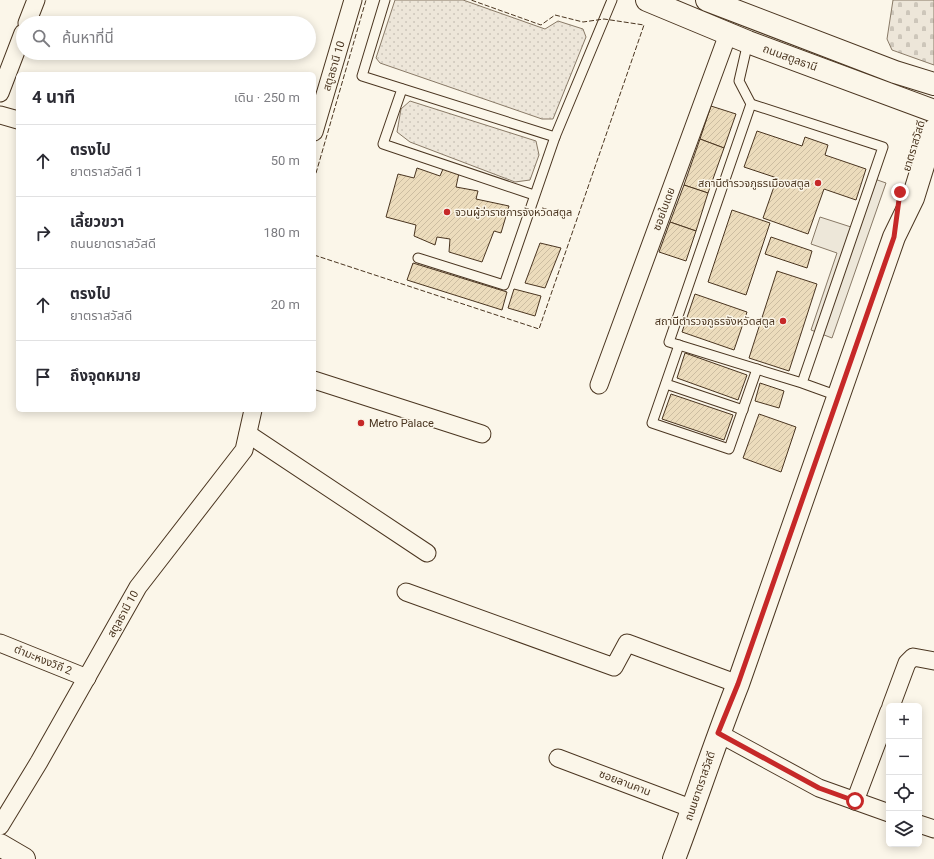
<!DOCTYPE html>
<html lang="th">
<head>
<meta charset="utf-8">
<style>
	body { margin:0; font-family:Roboto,"Noto Sans Thai",sans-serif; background:#f7f7f7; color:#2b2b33 }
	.controls { position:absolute; right:12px; bottom:12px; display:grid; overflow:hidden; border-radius:6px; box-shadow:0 2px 10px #0003 }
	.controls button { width:36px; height:36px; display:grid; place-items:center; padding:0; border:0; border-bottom:1px solid #e1e1e2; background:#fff; color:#2b2b33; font:20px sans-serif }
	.stop { position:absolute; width:12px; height:12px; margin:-9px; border:3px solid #c62828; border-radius:50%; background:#fff }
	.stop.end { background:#c62828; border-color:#fff; box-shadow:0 1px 4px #0008 }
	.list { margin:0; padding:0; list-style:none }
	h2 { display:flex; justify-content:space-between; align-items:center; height:52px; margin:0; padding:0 16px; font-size:17px }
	h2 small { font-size:13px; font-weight:400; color:#7c7c81 }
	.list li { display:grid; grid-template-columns:26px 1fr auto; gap:12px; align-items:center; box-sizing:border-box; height:72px; padding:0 16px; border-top:1px solid #e1e1e2 }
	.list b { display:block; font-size:15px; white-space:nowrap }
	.list p { margin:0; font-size:13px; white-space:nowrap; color:#7c7c81 }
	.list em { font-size:13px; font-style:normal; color:#7c7c81 }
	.icon { flex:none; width:22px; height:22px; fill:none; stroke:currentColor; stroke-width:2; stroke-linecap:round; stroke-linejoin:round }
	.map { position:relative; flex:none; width:934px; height:859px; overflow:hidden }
	.search { position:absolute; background:#fff; box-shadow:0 2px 10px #0003; left:16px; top:16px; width:300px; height:44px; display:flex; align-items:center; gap:10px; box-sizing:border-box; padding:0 14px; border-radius:22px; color:#7c7c81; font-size:15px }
	.panel { position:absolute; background:#fff; box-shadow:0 2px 10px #0003; left:16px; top:72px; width:300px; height:340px; border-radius:6px }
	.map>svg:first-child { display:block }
	.grass { fill:url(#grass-dots); stroke:#887966 }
	.cemetery { fill:url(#cemetery-stones); stroke:#887966 }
	.parking { fill:#ede7d9; stroke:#887966 }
	.building { fill:url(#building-hatch); stroke:#4a3520 }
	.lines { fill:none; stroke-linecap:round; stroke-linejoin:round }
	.lane-casing { stroke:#4a3520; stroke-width:11 }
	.street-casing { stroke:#4a3520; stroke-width:19 }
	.secondary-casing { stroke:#4a3520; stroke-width:24 }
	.primary-casing { stroke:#4a3520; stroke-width:24 }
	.lane { stroke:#fbf6e9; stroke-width:9 }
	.street { stroke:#fbf6e9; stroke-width:17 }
	.secondary { stroke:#fbf6e9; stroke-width:22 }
	.primary { stroke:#fbf6e9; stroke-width:22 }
	.fence { stroke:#4a3520; stroke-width:1; stroke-dasharray:5 2; stroke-linecap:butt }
	.route { stroke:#c62828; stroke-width:5 }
	.poi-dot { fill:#c62828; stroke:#fbf6e9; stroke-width:1.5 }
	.labels { text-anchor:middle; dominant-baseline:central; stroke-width:3; stroke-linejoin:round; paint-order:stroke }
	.street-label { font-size:11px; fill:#4a3520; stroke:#fbf6e9 }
	.poi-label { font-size:11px; fill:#4a3520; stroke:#fbf6e9; text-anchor:end }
</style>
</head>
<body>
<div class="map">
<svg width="934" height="859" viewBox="0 0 934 859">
	<defs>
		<pattern id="grass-dots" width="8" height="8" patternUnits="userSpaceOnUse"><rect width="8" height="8" fill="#ede6d9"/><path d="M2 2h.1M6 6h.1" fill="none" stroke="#cdc6ba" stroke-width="1.8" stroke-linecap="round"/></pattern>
		<pattern id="cemetery-stones" width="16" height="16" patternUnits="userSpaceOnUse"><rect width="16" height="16" fill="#ede6d9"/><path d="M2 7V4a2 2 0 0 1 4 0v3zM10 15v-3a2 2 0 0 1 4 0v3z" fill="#cdc6ba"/></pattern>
		<pattern id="building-hatch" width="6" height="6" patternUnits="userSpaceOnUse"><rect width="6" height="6" fill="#ecdcbc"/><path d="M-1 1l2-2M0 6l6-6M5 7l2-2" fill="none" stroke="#ccbda1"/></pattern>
	</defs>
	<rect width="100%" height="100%" fill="#fbf6e9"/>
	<g class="grass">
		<polygon points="395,0 463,0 545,29 558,21 583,29 586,37 553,119 542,119 380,63 376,58"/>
		<polygon points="410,101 536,141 539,155 530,180 515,182 410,142 397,132 401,109"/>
	</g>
	<polygon class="cemetery" points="893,0 934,0 934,65 892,50 887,39"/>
	<polygon class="parking" points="869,177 886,183 832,338 811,330 837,253 811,244 820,217 851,227"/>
	<g class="building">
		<polygon points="711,106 736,114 724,148 700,139"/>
		<polygon points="757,131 802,146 805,137 828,145 825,155 866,169 856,200 824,189 808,234 763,218 777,178 744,167"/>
		<polygon points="700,139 724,148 708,193 684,185"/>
		<polygon points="417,168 440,176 443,169 459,173 456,187 478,191 476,199 509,206 501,233 494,231 482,262 449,252 450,239 437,237 435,245 414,236 416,225 386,217 398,174 414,178"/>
		<polygon points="684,185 708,193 696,231 670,222"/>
		<polygon points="732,210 770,223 746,295 708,282"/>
		<polygon points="670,222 696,231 686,261 659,252"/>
		<polygon points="771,237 812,251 807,268 765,254"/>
		<polygon points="540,243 561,248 545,288 525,283"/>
		<polygon points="413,263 507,292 502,310 407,280"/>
		<polygon points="777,271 817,284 789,371 749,358"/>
		<polygon points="514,289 541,296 535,316 508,308"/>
		<polygon points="695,294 747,312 734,350 682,332"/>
		<polygon points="685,353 747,375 738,400 677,378"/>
		<polygon points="760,383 784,391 779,408 755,401"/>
		<polygon points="671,394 733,415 724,440 662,419"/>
		<polygon points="759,414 796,427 781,472 743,458"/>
	</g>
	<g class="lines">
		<g class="lane-casing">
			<g id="lane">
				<polyline points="385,0 362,76 555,137"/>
				<polyline points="748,42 739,81 751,104"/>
				<polyline points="402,89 383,144 534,195"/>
				<polyline points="418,258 504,285 555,137 612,0"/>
				<polyline points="679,345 652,423 729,449 757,369"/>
				<polyline points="802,383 883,147 751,104 669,342 802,383 838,396"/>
				<polyline points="666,384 743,410"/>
			</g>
		</g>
		<g class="street-casing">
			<g id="street">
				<polyline points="27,23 36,0"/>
				<polyline points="0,93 23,33"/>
				<polyline points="0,115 18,120"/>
				<polyline points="314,132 353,0"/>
				<polyline points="314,380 482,434"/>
				<polyline points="599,385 728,34"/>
				<polyline points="248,434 427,553"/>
				<polyline points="406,592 614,667 627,643 738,684"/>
				<polyline points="0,643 87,678"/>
				<polyline points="891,706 907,663 913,657 934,661"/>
				<polyline points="718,733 819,788 889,813"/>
				<polyline points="558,758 693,809"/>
				<polyline points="855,801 889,711"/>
				<polyline points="919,824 934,829"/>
				<polyline points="0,826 39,762 138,587 244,450 253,410"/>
			</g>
		</g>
		<g class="secondary-casing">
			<g id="secondary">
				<polyline points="0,845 24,859"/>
				<path d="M 674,859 C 696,801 715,742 738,684 L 894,237 L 913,198 L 934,130"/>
			</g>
		</g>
		<g class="primary-casing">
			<g id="primary">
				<polyline points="647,0 748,42 934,111"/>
				<polyline points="707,0 895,72 934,84"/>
			</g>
		</g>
		<use href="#lane" class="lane"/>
		<use href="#street" class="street"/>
		<use href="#secondary" class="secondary"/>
		<use href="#primary" class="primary"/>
		<g class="fence">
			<polyline points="314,180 366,0"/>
			<polyline points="314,255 539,329 644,25 604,19 583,22 555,15 541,25 471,0"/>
		</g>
	</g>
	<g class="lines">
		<polyline class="route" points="855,801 819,788 718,733 738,684 894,237 900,192"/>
	</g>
	<g class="poi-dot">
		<circle cx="818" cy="183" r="4"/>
		<circle cx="447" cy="212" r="4"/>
		<circle cx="783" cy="321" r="4"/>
		<circle cx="361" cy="423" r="4"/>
	</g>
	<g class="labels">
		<g class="street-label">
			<text transform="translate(790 58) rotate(20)">ถนนสตูลธานี</text>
			<text transform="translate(334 66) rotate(-73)">สตูลธานี 10</text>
			<text transform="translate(914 146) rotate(-73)">ยาตราสวัสดี</text>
			<text transform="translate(664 209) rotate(-70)">ซอยใบเดย</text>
			<text transform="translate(123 614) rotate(-61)">สตูลธานี 10</text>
			<text transform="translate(43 660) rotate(22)">ตำมะหงงวิถี 2</text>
			<text transform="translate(625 783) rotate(21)">ซอยลานคาน</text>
			<text transform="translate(700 786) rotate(-71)">ถนนยาตราสวัสดี</text>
		</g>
		<g class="poi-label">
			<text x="810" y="183">สถานีตำรวจภูธรเมืองสตูล</text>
			<text x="455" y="212" text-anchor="start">จวนผู้ว่าราชการจังหวัดสตูล</text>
			<text x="775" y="321">สถานีตำรวจภูธรจังหวัดสตูล</text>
			<text x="369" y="423" text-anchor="start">Metro Palace</text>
		</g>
	</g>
</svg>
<div class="controls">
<button>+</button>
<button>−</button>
<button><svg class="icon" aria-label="locate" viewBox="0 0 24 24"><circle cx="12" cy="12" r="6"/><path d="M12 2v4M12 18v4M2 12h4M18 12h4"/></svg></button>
<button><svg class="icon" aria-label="layers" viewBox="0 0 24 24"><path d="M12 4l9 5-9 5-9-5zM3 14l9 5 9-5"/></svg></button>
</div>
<div class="stop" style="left:855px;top:801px"></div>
<div class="stop end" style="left:900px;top:192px"></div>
<div class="search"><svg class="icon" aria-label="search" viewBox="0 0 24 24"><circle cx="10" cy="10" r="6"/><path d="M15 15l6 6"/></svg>ค้นหาที่นี่</div>
<section class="panel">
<h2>4 นาที<small>เดิน · 250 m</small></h2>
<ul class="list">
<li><svg class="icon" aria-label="ahead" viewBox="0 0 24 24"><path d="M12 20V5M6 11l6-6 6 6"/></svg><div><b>ตรงไป</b><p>ยาตราสวัสดี 1</p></div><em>50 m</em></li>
<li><svg class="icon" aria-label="right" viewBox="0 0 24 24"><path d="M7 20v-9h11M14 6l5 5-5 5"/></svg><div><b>เลี้ยวขวา</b><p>ถนนยาตราสวัสดี</p></div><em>180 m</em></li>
<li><svg class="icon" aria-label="ahead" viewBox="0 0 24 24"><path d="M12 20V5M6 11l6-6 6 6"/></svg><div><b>ตรงไป</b><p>ยาตราสวัสดี</p></div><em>20 m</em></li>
<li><svg class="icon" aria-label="arrive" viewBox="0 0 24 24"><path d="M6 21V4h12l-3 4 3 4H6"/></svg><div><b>ถึงจุดหมาย</b></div></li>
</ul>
</section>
</div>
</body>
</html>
